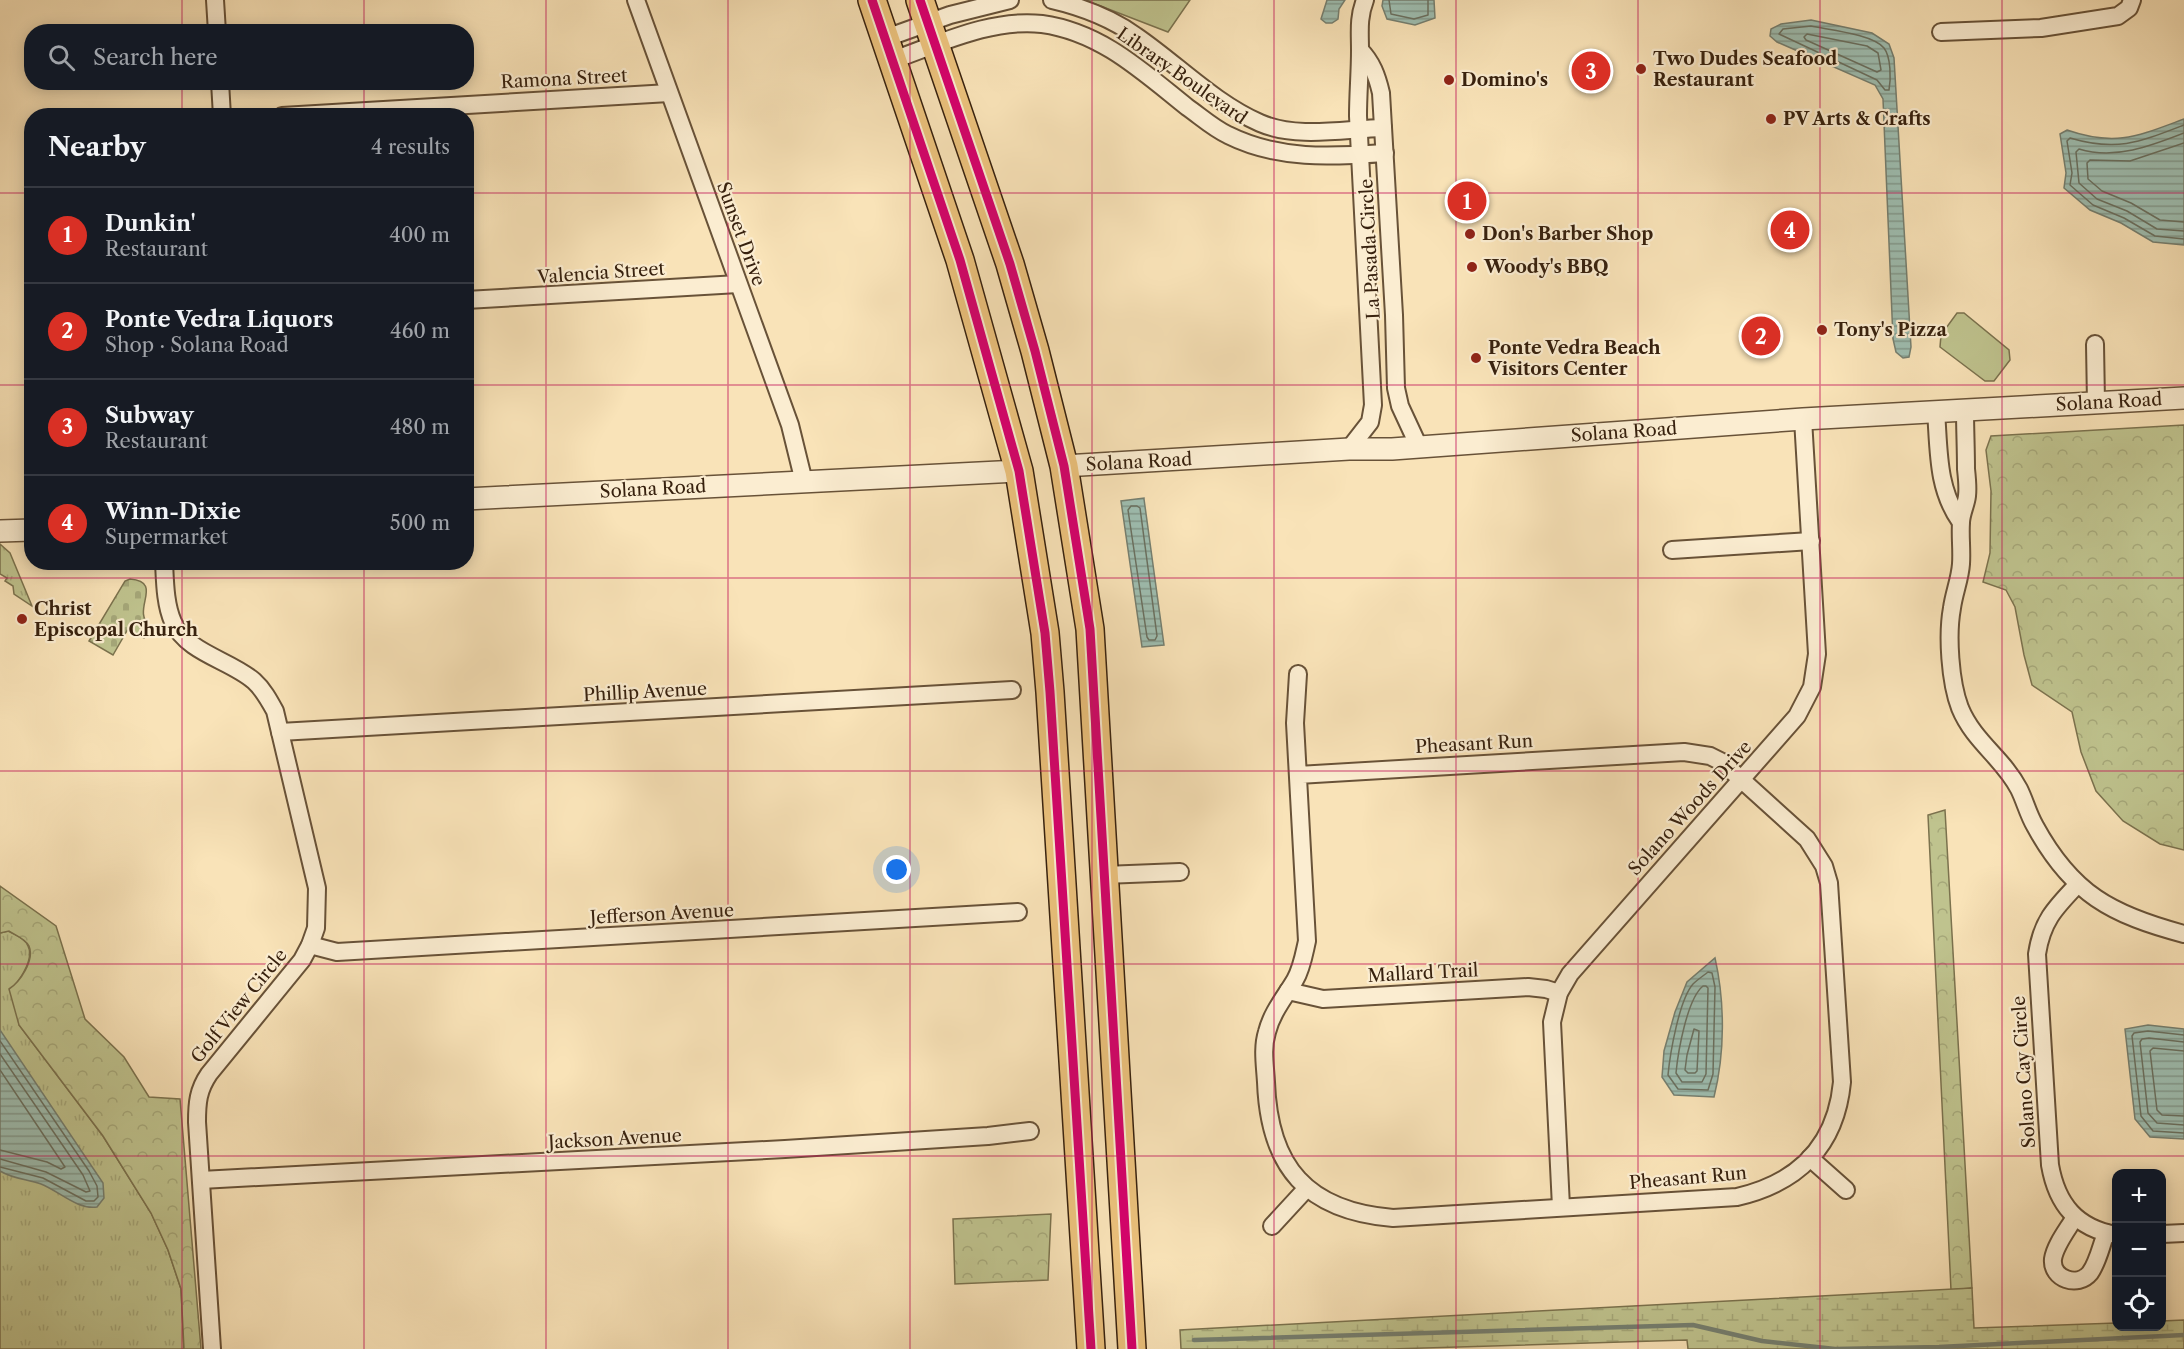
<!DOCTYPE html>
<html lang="en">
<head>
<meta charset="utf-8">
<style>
	body { margin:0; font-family:"Libre Caslon Text",serif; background:#20242c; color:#f1f3f6 }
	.controls { position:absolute; right:18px; bottom:18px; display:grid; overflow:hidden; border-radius:12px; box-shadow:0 3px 15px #0003 }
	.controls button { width:54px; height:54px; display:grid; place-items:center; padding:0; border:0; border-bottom:2px solid #363941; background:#171b24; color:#f1f3f6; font:30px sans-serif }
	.you { position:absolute; left:897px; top:870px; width:21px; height:21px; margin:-15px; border:4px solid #fff; border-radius:50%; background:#1a73e8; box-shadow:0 0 0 9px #1a73e833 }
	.badge { display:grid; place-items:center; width:39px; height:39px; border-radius:50%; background:#d93025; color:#fff; font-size:20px; font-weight:700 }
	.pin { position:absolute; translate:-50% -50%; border:3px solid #fff; box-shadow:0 2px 6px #0006 }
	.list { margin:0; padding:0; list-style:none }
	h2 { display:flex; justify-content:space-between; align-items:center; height:78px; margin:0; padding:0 24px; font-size:26px }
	h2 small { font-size:20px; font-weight:400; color:#9ea1a6 }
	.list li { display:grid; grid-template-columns:39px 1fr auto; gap:18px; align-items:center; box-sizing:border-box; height:96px; padding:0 24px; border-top:2px solid #363941 }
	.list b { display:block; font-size:22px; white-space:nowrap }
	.list p { margin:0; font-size:20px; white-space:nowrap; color:#9ea1a6 }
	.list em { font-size:20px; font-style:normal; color:#9ea1a6 }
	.icon { flex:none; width:33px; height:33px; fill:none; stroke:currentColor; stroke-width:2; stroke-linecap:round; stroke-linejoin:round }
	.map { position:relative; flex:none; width:2184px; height:1349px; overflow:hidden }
	.search { position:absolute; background:#171b24; box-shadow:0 3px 15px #0003; left:24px; top:24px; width:450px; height:66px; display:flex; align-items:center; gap:15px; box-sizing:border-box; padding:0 21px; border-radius:24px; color:#9ea1a6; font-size:22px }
	.panel { position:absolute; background:#171b24; box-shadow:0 3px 15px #0003; left:24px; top:108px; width:450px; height:462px; border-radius:24px }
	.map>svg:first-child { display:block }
	.grass { fill:url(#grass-tufts); stroke:#7b724e; stroke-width:1.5 }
	.forest { fill:url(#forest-crowns); stroke:#7b724e; stroke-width:1.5 }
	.wetland { fill:url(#wetland-marsh); stroke:#7b724e; stroke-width:1.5 }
	.cemetery { fill:url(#cemetery-stones); stroke:#7b724e; stroke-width:1.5 }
	.park { fill:#bfc38e; stroke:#7b724e; stroke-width:1.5 }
	.water { fill:url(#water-rules); stroke:#757f70; stroke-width:1.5 }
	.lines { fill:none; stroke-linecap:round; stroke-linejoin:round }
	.shore { stroke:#6a7060; stroke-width:1.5 }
	.stream { stroke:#757f70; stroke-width:4.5 }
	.minor-casing { stroke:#685238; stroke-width:20 }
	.tertiary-casing { stroke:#685238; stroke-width:24 }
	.primary-casing { stroke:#37210e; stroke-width:30 }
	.minor { stroke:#fbedd1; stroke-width:16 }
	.tertiary { stroke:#fbedd1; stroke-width:21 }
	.primary { stroke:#ecc27c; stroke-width:27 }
	.cycleway-casing { stroke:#fbedd1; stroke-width:13 }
	.cycleway { stroke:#d6006c; stroke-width:9 }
	.grid { fill:none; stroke:#c2185b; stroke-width:1.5; stroke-opacity:0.55 }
	.poi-dot { fill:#8f2418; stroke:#fbedd1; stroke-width:2 }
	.labels { text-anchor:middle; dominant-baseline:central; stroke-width:4.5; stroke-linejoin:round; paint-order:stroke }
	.poi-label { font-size:18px; font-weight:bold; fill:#37210e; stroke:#fbedd1; text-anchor:start }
	.street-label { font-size:18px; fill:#37210e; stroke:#fbedd1 }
</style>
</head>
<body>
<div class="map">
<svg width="2184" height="1349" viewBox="0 0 2184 1349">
	<defs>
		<pattern id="grass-tufts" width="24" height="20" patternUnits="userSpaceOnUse" patternTransform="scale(1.5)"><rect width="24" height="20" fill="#bfc38e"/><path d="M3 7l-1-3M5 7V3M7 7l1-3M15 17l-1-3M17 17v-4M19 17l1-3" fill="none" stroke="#a5a779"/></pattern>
		<pattern id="forest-crowns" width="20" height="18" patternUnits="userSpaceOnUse" patternTransform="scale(1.5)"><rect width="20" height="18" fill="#bfc38e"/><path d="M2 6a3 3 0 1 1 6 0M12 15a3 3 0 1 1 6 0" fill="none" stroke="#a5a779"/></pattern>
		<pattern id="wetland-marsh" width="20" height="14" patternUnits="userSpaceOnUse" patternTransform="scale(1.5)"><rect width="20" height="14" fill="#bfc38e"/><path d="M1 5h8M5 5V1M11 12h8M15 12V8" fill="none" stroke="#a5a779"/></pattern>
		<pattern id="cemetery-stones" width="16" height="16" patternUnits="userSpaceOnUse" patternTransform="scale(1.5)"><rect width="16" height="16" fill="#bfc38e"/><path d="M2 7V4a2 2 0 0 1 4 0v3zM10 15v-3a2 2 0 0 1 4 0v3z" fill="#a5a779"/></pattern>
		<pattern id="water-rules" width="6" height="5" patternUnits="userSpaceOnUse" patternTransform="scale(1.5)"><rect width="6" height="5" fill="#9ebeb1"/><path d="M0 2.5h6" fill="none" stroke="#829a8e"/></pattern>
	</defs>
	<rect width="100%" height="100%" fill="#f9e3b8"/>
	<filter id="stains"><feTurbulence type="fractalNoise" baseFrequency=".00333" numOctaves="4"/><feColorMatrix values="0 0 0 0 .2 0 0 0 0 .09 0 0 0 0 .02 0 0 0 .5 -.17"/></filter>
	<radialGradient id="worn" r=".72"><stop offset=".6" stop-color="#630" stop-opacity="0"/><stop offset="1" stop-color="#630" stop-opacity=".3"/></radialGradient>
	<g class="grass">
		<polygon points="0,544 10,553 32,606 14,594 13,586 5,581 7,578 0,574"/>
		<path d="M 8,931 C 15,935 25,938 28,946 C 34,958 22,977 14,986 L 19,1025 L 103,1136 L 151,1213 L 168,1250 L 181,1289 L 184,1349 L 0,1349 L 0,933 Z"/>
	</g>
	<g class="forest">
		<polygon points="2184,425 2184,850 2160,844 2123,821 2096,791 2081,752 2072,712 2032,685 2024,655 2015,607 2006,590 1983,582 1990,553 1991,491 1986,450 1991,436"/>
		<polygon points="1945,810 1972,1288 1951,1290 1928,815"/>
		<path d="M 0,886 L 56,926 L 85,1019 L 124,1057 L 149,1097 L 180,1099 L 201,1349 L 184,1349 L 181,1289 L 168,1250 L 151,1213 L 103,1136 L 19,1025 L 9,989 C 20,982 35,960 29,946 C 26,939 15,935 9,931 L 0,933 Z"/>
		<polygon points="1051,1214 1048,1280 955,1284 953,1219"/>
	</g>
	<polygon class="wetland" points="1972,1288 1974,1328 2116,1323 2116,1326 2162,1326 2162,1321 2184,1320 2184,1349 1688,1349 1687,1340 1391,1349 1181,1349 1180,1330"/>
	<path class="cemetery" d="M 130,579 C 165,582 130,610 150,626 L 144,638 L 128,629 L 113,655 L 89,641 L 125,581 Z"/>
	<g class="park">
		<polygon points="1085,0 1190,0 1168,32"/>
		<polygon points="1957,313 1964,313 2009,350 2010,360 1994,381 1985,381 1940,347 1941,335"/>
	</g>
	<g class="water">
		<polygon points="1327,0 1345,0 1339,9 1338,19 1332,23 1326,23 1321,19"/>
		<polygon points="1383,0 1434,0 1435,18 1415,25 1387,19 1382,6"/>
		<polygon points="1811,20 1872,33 1889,44 1894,58 1911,347 1909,357 1903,358 1896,352 1893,339 1883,99 1875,85 1777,42 1770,36 1771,29 1781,24"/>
		<path d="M 2184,119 L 2184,245 L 2153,242 L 2121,223 L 2090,210 L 2064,188 L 2066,173 L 2060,134 L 2067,130 C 2116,147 2138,136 2184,119 Z"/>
		<polygon points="1144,498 1144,499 1164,645 1142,647 1121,501"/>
		<path d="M 1715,958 C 1725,1002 1725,1053 1714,1097 L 1674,1095 L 1662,1077 L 1664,1051 L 1675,1012 L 1687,982 Z"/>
		<polygon points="2148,1025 2184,1029 2184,1139 2150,1137 2135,1119 2125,1029"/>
		<path d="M 0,1030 L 103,1183 L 104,1198 L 97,1207 C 77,1210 59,1191 41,1184 C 27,1179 13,1179 0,1171 Z"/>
	</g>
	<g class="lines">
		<g class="shore">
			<polyline points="1389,0 1391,14 1414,19 1428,15 1428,0"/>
			<path d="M 1811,26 C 1829,30 1872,34 1884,48 C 1891,57 1891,79 1889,90 L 1885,90 L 1877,80 L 1779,34 L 1783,29 Z"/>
			<polygon points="1807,34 1867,46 1878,53 1881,70 1877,72 1806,40 1804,37"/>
			<path d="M 2184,125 C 2140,142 2117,152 2070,138 L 2067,141 L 2072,173 L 2070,185 L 2093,205 L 2124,218 L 2155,236 L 2184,239"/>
			<path d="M 2184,133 C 2151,146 2115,160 2079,149 L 2076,152 L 2079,183 L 2097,199 L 2127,211 L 2157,229 L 2184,231"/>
			<polyline points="2184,143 2130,161 2090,160 2087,163 2088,179 2102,191 2131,203 2160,220 2184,222"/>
			<polygon points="1131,506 1137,506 1140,508 1157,636 1155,640 1149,640 1147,637 1128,510"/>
			<path d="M 1708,972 L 1712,973 L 1715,987 L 1713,1074 L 1708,1090 L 1678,1089 L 1668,1075 C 1670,1054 1679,1000 1693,984 C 1697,980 1703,976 1708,972 Z"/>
			<path d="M 1703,986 L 1706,986 L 1708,988 L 1706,1074 L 1702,1082 L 1682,1082 L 1676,1073 C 1678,1052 1687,999 1703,986 Z"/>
			<polygon points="1694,1029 1699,1031 1697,1071 1695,1073 1688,1073 1685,1070 1687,1055"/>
			<polyline points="2184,1035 2148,1031 2134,1033 2132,1036 2141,1116 2153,1131 2184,1133"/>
			<polyline points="0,1041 89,1171 97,1186 98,1197 94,1201 86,1201 43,1178 0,1167"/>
			<polyline points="2184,1042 2149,1038 2142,1039 2140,1042 2148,1113 2157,1123 2184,1125"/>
			<polyline points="2184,1051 2153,1048 2150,1051 2157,1110 2162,1115 2184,1116"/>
			<polyline points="0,1054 83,1175 90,1191 86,1192 46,1172 0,1159"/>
			<polyline points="0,1070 65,1167 61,1169 47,1162 0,1150"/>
		</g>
		<polyline class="stream" points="1194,1340 1693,1325 1762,1341 1835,1349 1939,1347 2184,1335"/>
		<g class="minor-casing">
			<g id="minor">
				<polyline points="215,0 217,32"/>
				<polyline points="636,0 790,425 804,482"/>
				<path d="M 1052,0 C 1082,7 1111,18 1136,36 C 1177,64 1214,103 1260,123 C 1297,139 1344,129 1383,128"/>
				<polyline points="1941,32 2041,28 2118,16 2129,8 2132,0"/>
				<polyline points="886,38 950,15 1010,0"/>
				<path d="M 1360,50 C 1372,62 1377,76 1381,93 L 1394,315 L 1396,388 L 1400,406 L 1419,447"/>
				<path d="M 893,60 C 939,44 992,18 1042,24 C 1101,32 1143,72 1187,107 C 1200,116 1213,128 1228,135 C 1278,160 1331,157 1385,153"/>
				<polyline points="220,82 222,116"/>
				<polyline points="282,116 669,93"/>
				<polyline points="466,300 738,284"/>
				<polyline points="2095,344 2096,403"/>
				<path d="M 1965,410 C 1965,429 1966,449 1966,469 C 1967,478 1968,488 1967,496 C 1966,505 1961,514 1961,523 C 1960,536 1962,550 1961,564 C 1960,579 1954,593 1952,608 C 1947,635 1950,682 1960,708 C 1974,742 2003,758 2019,789 C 2025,801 2028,814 2035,826 C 2072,894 2112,915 2184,934"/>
				<path d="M 1936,411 C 1939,451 1937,488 1960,521"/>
				<path d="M 1349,449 L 1370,422 L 1373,405 L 1358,116 C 1358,94 1360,72 1360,50 C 1360,32 1358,18 1365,0"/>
				<polyline points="1672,550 1811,541"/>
				<path d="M 164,562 C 165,581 165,604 173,622 C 187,653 230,660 254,681 C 263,689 269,700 275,711 L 317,888 L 316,928 L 310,945 L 302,960 L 209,1074 C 198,1090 197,1103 197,1122 L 212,1349"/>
				<polyline points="280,732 1012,690"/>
				<path d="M 1298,775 L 1684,752 L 1710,756 L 1722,762 L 1807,839 L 1824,866 L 1829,883 L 1842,1082 C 1836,1146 1798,1183 1737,1197 L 1393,1218 C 1307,1211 1269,1167 1266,1082 C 1265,1065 1262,1048 1267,1032 C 1272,1012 1285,997 1295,980 C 1302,968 1304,954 1307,941 L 1295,723 L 1298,674"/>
				<polyline points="1104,875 1180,872"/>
				<path d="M 2077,885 C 2055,908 2042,921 2037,954 L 2050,1165 C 2057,1205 2077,1228 2116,1235"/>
				<polyline points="310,945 337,952 1018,912"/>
				<polyline points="1288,991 1323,999 1528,987 1546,989 1559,993"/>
				<polyline points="1810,1158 1846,1190"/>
				<polyline points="201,1180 785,1149 988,1136 1030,1131"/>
				<polyline points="1561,1207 1552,1022 1559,993 1570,974 1797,716 1812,687 1817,654 1803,419"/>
				<path d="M 2075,1217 C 2068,1229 2055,1245 2053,1259 C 2051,1279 2078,1288 2090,1273 C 2098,1262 2101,1246 2106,1233"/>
				<polyline points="1272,1226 1307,1188"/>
				<polyline points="2162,1234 2184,1233"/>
			</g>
		</g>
		<g class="tertiary-casing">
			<g id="tertiary">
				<polyline points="1064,466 1349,449 1392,449 1803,419 2184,398"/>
				<polyline points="466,499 1019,471"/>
				<polyline points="0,531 32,530"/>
			</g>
		</g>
		<g class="primary-casing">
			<g id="primary">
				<polyline points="872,0 960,260 1019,471 1045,633 1050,692 1091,1349"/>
				<polyline points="920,0 1010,264 1035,351 1064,466 1090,629 1132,1349"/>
			</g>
		</g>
		<use href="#minor" class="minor"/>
		<use href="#tertiary" class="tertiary"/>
		<use href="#primary" class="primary"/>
		<g class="cycleway-casing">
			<g id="cycleway">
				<polyline points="872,0 960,260 1019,471 1045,633 1050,692 1091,1349"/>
				<polyline points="920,0 1010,264 1035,351 1064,466 1090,629 1132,1349"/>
			</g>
		</g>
		<use href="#cycleway" class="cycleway"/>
	</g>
	<path class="grid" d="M 182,0 L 182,32M 364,0 L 364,32M 546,0 L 546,1349M 728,0 L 728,1349M 910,0 L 910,1349M 1092,0 L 1092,1349M 1274,0 L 1274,1349M 1456,0 L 1456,1349M 1638,0 L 1638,1349M 1820,0 L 1820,1349M 2002,0 L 2002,1349M 182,82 L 182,116M 364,82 L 364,116M 0,193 L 32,193M 466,193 L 2184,193M 0,385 L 32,385M 466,385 L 2184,385M 182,562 L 182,1349M 364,562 L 364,1349M 0,578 L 2184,578M 0,771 L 2184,771M 0,964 L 2184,964M 0,1156 L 2184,1156"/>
	<g class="poi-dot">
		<circle cx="1641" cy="69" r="6"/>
		<circle cx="1449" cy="80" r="6"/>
		<circle cx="1771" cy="119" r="6"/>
		<circle cx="1470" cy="234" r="6"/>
		<circle cx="1472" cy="267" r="6"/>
		<circle cx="1822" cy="330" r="6"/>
		<circle cx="1476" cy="358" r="6"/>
		<circle cx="22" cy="619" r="6"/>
	</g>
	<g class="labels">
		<g class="poi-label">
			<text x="1653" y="59">Two Dudes Seafood<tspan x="1653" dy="21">Restaurant</tspan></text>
			<text x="1461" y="80">Domino's</text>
			<text x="1783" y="119">PV Arts &amp; Crafts</text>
			<text x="1482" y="234">Don's Barber Shop</text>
			<text x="1484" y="267">Woody's BBQ</text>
			<text x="1834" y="330">Tony's Pizza</text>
			<text x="1488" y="348">Ponte Vedra Beach<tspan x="1488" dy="21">Visitors Center</tspan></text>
			<text x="34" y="609">Christ<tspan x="34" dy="21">Episcopal Church</tspan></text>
		</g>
		<g class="street-label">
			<text transform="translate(1182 76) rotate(35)">Library Boulevard</text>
			<text transform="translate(564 79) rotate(-3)">Ramona Street</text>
			<text transform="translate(741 234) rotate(70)">Sunset Drive</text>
			<text transform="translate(1370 249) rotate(-93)">La Pasada Circle</text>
			<text transform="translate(601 273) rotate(-4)">Valencia Street</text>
			<text transform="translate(2109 402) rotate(-3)">Solana Road</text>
			<text transform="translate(1624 432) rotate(-4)">Solana Road</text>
			<text transform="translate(1139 462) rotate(-3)">Solana Road</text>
			<text transform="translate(653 489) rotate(-3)">Solana Road</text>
			<text transform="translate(645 692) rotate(-3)">Phillip Avenue</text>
			<text transform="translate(1474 744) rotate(-3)">Pheasant Run</text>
			<text transform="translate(1690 808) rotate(-48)">Solano Woods Drive</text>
			<text transform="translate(662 914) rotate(-3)">Jefferson Avenue</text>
			<text transform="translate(1423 973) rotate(-3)">Mallard Trail</text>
			<text transform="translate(239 1006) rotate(-51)">Golf View Circle</text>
			<text transform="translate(2024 1072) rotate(-94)">Solano Cay Circle</text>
			<text transform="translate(615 1139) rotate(-3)">Jackson Avenue</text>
			<text transform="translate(1688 1178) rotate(-5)">Pheasant Run</text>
		</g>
	</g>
	<rect width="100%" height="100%" filter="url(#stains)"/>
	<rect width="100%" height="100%" fill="url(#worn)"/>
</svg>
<div class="controls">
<button>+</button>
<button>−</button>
<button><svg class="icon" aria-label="locate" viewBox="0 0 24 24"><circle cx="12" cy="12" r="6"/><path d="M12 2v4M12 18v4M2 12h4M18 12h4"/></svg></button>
</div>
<div class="you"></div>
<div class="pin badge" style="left:1467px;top:201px">1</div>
<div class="pin badge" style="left:1761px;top:336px">2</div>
<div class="pin badge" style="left:1591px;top:71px">3</div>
<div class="pin badge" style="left:1790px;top:230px">4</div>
<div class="search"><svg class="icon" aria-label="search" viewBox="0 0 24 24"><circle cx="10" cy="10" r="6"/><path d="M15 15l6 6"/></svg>Search here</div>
<section class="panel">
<h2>Nearby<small>4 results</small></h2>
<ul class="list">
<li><span class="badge">1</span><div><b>Dunkin'</b><p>Restaurant</p></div><em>400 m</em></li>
<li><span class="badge">2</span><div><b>Ponte Vedra Liquors</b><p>Shop · Solana Road</p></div><em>460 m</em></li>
<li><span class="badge">3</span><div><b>Subway</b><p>Restaurant</p></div><em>480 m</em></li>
<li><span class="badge">4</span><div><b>Winn-Dixie</b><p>Supermarket</p></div><em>500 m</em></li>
</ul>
</section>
</div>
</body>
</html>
